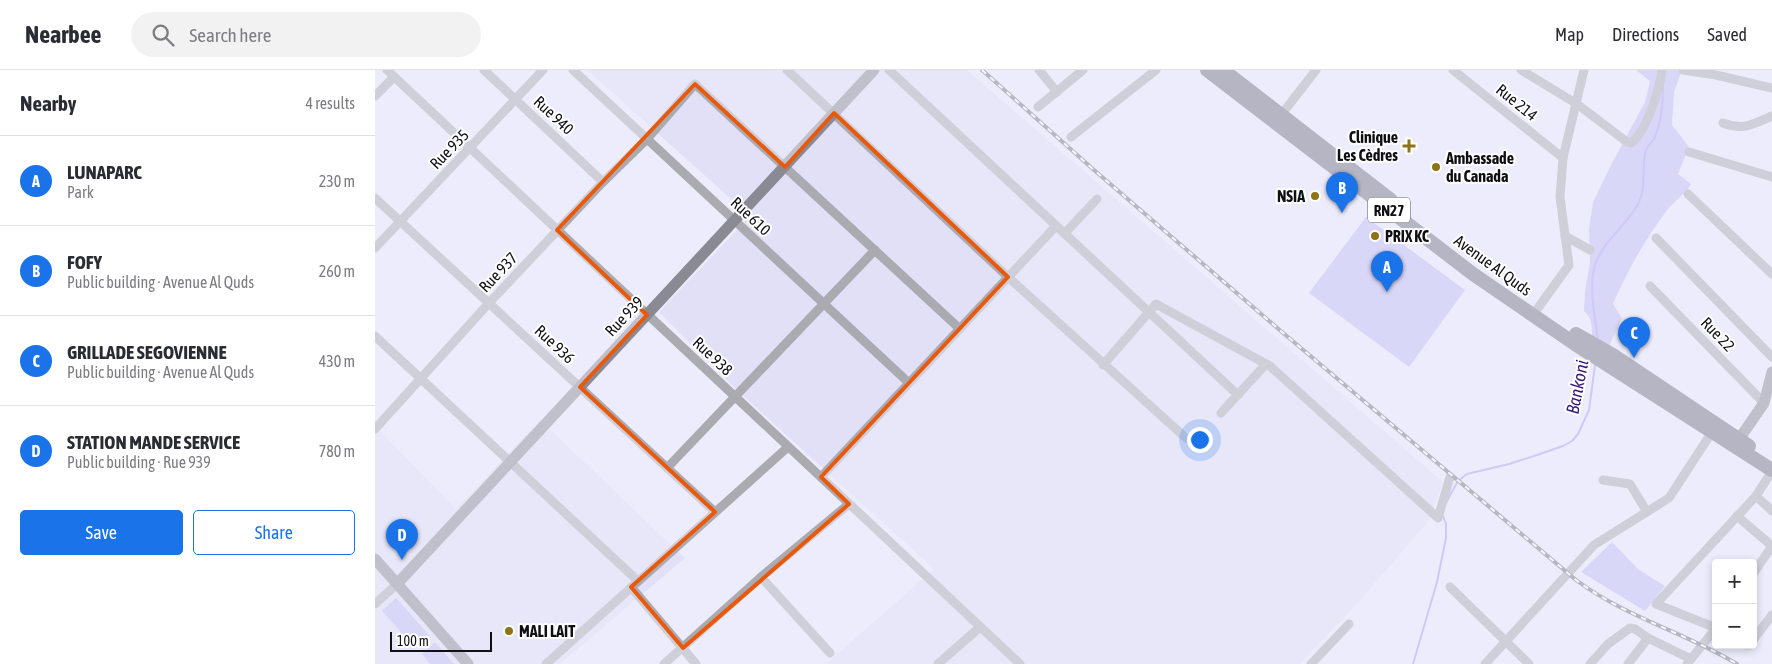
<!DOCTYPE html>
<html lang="en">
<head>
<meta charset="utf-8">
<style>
	body { margin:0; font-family:"Asap Condensed",sans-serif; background:#f2f2f3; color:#2b2b33 }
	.controls { position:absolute; right:15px; bottom:15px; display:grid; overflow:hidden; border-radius:5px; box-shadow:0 2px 8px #0003 }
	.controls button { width:45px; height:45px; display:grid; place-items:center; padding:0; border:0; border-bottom:1px solid #e1e1e2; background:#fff; color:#2b2b33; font:25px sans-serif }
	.scale { position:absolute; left:15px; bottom:12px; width:102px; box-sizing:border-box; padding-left:5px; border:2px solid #0f0f14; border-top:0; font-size:14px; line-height:18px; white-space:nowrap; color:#0f0f14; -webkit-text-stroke:4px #fff; paint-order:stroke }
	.you { position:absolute; left:824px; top:369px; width:18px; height:18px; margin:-12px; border:4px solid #fff; border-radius:50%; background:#1a73e8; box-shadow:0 0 0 8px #1a73e833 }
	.badge { display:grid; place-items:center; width:32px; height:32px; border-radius:50%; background:#1a73e8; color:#fff; font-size:16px; font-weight:700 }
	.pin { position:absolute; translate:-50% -41px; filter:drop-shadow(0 1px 2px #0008) }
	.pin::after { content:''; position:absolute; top:26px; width:18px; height:15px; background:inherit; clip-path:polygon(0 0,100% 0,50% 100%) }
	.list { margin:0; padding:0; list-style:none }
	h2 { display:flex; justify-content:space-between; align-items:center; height:65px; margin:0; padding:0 20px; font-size:21px }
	h2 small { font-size:16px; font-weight:400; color:#7c7c81 }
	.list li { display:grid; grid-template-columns:32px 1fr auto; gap:15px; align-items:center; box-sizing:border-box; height:90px; padding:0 20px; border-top:1px solid #e1e1e2 }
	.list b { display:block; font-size:19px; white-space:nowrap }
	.list p { margin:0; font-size:16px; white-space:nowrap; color:#7c7c81 }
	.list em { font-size:16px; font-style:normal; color:#7c7c81 }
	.actions { display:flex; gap:10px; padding:15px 20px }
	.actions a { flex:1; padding:11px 0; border:1px solid #1a73e8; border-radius:5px; text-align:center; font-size:18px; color:#1a73e8 }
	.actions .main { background:#1a73e8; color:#fff }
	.icon { flex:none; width:28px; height:28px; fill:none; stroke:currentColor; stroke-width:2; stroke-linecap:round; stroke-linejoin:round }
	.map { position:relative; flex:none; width:1397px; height:594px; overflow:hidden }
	header { display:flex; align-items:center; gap:30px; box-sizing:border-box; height:70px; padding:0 25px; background:#fff; border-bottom:1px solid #e1e1e2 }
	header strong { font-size:24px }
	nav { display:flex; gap:28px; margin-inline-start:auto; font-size:18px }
	.search { width:350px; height:45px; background:#f2f2f3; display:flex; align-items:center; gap:12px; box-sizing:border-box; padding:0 18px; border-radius:28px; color:#7c7c81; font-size:19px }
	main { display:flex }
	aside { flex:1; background:#fff }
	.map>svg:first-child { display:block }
	.built { fill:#e2e0f7 }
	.green { fill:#c1bcf1 }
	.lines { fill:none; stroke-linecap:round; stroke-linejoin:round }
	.stream { stroke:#a99df4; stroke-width:2 }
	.street { stroke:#abaab1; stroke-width:9 }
	.secondary { stroke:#8a8a94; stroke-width:11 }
	.primary { stroke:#73727e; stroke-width:14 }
	.rail-casing { stroke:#75757f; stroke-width:4 }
	.rail { stroke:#fff; stroke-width:2; stroke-dasharray:5.5; stroke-linecap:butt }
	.marked { fill:none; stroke:#e8590c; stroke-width:4; stroke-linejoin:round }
	.poi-dot { fill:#8f7317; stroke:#fff; stroke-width:2 }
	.labels { text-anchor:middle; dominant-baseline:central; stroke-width:4; stroke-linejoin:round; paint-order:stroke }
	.shield { fill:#fff; stroke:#57575a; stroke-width:1 }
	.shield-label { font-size:15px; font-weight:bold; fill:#0f0f14 }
	.street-label { font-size:16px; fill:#0f0f14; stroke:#fff }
	.poi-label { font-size:16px; font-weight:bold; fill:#0f0f14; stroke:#fff; text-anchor:start }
	.water-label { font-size:18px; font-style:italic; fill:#37177c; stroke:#fff }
</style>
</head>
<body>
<header>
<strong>Nearbee</strong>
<div class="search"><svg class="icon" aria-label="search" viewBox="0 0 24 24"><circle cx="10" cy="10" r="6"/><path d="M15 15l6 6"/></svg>Search here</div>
<nav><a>Map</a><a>Directions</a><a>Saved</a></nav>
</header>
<main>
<aside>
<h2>Nearby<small>4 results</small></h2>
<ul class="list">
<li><span class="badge">A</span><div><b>LUNAPARC</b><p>Park</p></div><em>230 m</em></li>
<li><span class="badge">B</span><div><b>FOFY</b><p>Public building · Avenue Al Quds</p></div><em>260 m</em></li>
<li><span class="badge">C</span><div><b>GRILLADE SEGOVIENNE</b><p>Public building · Avenue Al Quds</p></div><em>430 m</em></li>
<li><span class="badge">D</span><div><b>STATION MANDE SERVICE</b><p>Public building · Rue 939</p></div><em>780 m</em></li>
</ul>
<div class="actions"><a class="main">Save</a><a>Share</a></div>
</aside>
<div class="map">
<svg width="1397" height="594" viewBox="0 0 1397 594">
	<rect width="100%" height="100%" fill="#edecfc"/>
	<g class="built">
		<polygon points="212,0 592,0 1068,412 1054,451 979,537 925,594 451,594 559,499 366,324 284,242 375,146"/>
		<polygon points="165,350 310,488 185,594 0,594 0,356 81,439"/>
	</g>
	<g class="green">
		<path d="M 1261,0 L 1307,0 L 1299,22 L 1297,55 L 1314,77 L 1303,104 L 1316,114 C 1310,125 1297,132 1290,143 C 1269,171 1252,202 1238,234 L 1247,248 L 1234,276 L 1217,266 C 1217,256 1217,248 1209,241 L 1210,220 L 1215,193 L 1214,158 L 1218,132 L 1237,93 L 1270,32 L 1275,11 Z"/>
		<polygon points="991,147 1090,220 1034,297 934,223"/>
		<polygon points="1237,472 1263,499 1290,516 1270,541 1206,502"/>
		<polygon points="21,528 54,565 40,578 7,541"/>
		<polygon points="60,572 79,594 55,594 47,584"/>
	</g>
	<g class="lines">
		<g class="stream">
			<path d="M 1223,270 C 1220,247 1214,221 1219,198 C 1226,172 1252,156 1264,132 C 1271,118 1267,99 1270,83 C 1271,77 1277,73 1280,67 C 1287,50 1288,33 1288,15"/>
			<polyline points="1072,431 1083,411 1092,404 1134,394 1162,385 1188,376 1197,371 1203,364 1214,340 1220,295"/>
			<polyline points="1038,594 1062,512 1071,468 1071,454 1068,446"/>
		</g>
		<g class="street">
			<polyline points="12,0 645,594"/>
			<polyline points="109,0 228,112"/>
			<polyline points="198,0 534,313"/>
			<polyline points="412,0 633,207 812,369"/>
			<polyline points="514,0 863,325"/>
			<polyline points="664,0 682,22"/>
			<polyline points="1078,0 1188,88"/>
			<path d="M 1146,0 L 1202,34 L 1252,72 L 1256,73 C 1271,63 1285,18 1287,0"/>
			<polyline points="1308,0 1341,5 1397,18"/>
			<polyline points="0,26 19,7"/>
			<polyline points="663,37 708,0"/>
			<polyline points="903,49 941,0"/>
			<path d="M 1348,53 C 1368,61 1378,54 1397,46"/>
			<polyline points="696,67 781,0"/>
			<polyline points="1314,82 1397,107"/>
			<polyline points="1313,124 1397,204"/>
			<polyline points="0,128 340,442"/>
			<polyline points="690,163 722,129"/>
			<polyline points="1190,166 1215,180"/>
			<polyline points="1281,168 1397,287"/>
			<polyline points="0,178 168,0"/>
			<polyline points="1275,216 1389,333"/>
			<polyline points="1163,238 1194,195 1185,127 1188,88 1209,0"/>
			<polyline points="0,266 263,511"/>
			<polyline points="728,295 781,234 895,296 1063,448 1075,407"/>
			<polyline points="846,343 891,294"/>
			<polyline points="0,359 114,233 228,112 272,69 320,14 585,259"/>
			<polyline points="292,398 500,180"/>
			<polyline points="446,407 681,156"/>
			<polyline points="1228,410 1255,414 1272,442"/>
			<polyline points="1381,426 1397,441"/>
			<polyline points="1362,446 1397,476"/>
			<polyline points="1378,504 1397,476"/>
			<polyline points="386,507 455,583"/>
			<polyline points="256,517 321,594"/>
			<polyline points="1075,517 1154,594"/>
			<polyline points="0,534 22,514"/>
			<polyline points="1341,558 1281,534 1381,426 1397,401"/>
			<polyline points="1378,570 1397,545"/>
			<polyline points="1372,575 1374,575"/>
			<polyline points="171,594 413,377"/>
			<polyline points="289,594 386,507 474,434"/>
			<polyline points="563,594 605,557"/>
			<polyline points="936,594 974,554"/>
			<polyline points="1110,594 1219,475 1294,428 1337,362"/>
			<polyline points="1215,594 1233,574 1255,558 1260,559 1273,568 1316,589"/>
			<polyline points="1253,594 1273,568"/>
			<polyline points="1312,594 1341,558"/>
		</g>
		<g class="secondary">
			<polyline points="1360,375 1389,333 1397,302"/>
			<polyline points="0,489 93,594"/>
			<polyline points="22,514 499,0"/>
		</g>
		<g class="primary">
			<polyline points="832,0 1098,204 1200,274 1397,400"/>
			<polyline points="848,0 1016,130"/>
			<polyline points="1201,264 1238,285 1374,376"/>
		</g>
		<g class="rail-casing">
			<path id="rail" d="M 607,0 L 719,100 L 907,262 L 1201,510 C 1252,548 1309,562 1362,594"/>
		</g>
		<use href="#rail" class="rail"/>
	</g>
	<path d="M0 0H1397V594H0ZM 320,14 L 410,97 L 459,43 L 633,207 L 446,407 L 474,434 L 308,578 L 256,517 L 340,442 L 205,317 L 272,245 L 182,160 Z" fill="#edecfc" fill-opacity=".55" fill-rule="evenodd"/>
	<path class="marked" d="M 320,14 L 410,97 L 459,43 L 633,207 L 446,407 L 474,434 L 308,578 L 256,517 L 340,442 L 205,317 L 272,245 L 182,160 Z"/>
	<g class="poi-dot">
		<path d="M1031.5 68.5h5v5h5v5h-5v5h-5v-5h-5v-5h5z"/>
		<circle cx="1061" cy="97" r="5"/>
		<circle cx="940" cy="126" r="5"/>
		<circle cx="1000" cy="166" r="5"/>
		<circle cx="134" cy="561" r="5"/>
	</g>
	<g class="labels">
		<rect class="shield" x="993" y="127.5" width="42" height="25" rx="4"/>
		<g class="shield-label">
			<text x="1014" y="140">RN27</text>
		</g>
		<g class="street-label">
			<text transform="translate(1142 32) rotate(39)">Rue 214</text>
			<text transform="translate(179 45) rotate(43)">Rue 940</text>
			<text transform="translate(74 79) rotate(-46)">Rue 935</text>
			<text transform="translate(376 146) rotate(43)">Rue 610</text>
			<text transform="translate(1118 195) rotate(36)">Avenue Al Quds</text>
			<text transform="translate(123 202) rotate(-47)">Rue 937</text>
			<text transform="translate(249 246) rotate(-47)">Rue 939</text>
			<text transform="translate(1343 264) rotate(46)">Rue 22</text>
			<text transform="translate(180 274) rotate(43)">Rue 936</text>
			<text transform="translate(338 286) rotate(43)">Rue 938</text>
		</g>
		<g class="poi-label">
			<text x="1023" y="67" text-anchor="end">Clinique<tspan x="1023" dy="18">Les Cèdres</tspan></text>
			<text x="1071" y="88">Ambassade<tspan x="1071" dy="18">du Canada</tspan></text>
			<text x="930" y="126" text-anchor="end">NSIA</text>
			<text x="1010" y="166">PRIX KC</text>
			<text x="144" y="561">MALI LAIT</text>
		</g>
		<g class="water-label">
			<text transform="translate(1202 317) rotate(-79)">Bankoni</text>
		</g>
	</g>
</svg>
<div class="controls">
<button>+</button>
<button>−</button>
</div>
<div class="scale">100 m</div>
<div class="you"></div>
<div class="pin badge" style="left:1012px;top:222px">A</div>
<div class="pin badge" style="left:967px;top:143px">B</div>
<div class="pin badge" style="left:1259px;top:288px">C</div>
<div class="pin badge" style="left:27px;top:490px">D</div>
</div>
</main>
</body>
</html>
